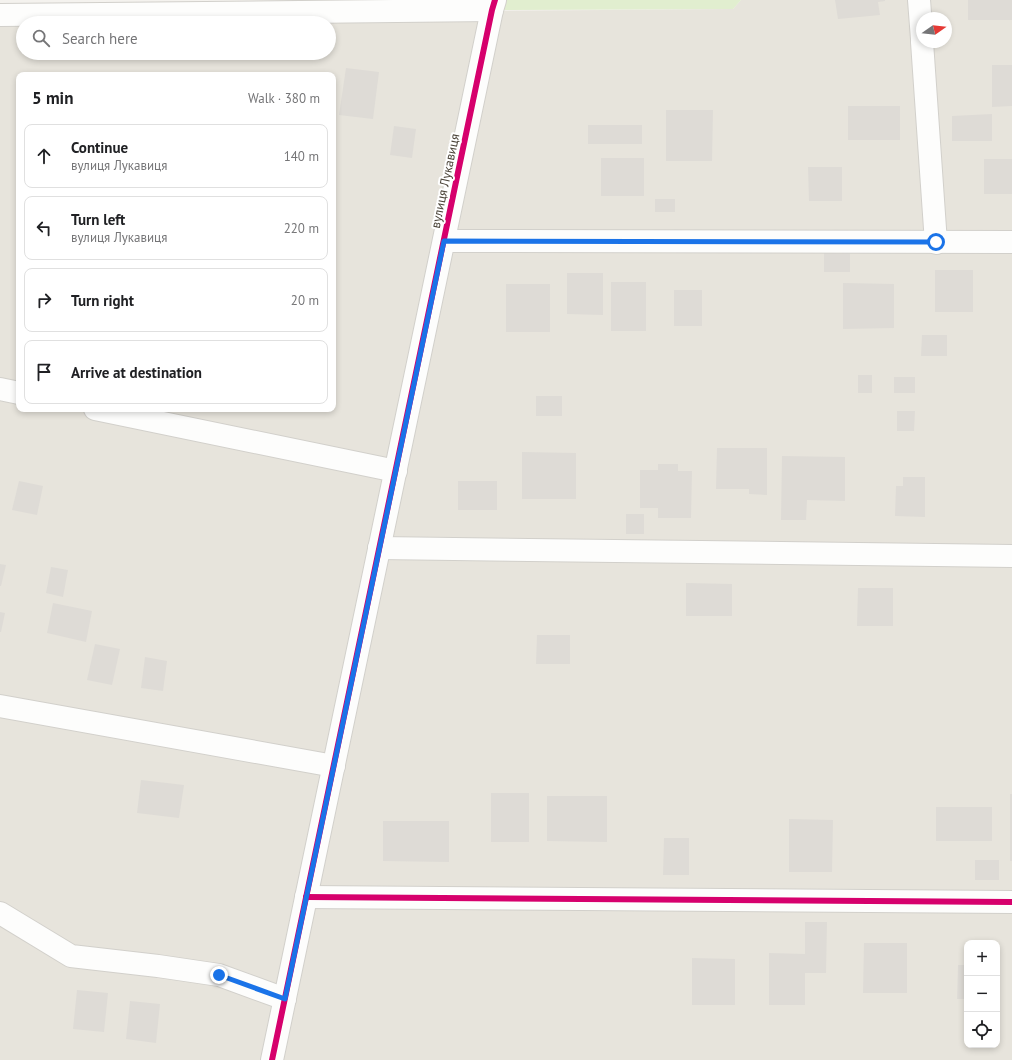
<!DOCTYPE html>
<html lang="en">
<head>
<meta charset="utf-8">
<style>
	body { margin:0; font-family:"PT Sans",sans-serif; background:#f2f2f2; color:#202124 }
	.controls { position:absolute; right:12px; bottom:12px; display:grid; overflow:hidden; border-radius:8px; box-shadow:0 2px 6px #0003 }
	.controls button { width:36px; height:36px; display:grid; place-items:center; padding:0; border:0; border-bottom:1px solid #e0e0e0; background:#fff; color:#202124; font:20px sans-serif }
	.compass { position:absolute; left:916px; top:12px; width:36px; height:36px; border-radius:50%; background:#fff; box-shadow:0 2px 6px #0003; rotate:76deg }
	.stop { position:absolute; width:12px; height:12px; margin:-9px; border:3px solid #1a73e8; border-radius:50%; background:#fff }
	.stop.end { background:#1a73e8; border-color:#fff; box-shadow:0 1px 4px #0008 }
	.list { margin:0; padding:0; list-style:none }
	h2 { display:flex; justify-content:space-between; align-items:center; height:52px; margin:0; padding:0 16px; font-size:17px }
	h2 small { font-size:13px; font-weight:400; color:#757577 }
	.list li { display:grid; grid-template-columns:26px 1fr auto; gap:12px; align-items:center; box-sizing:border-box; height:64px; margin:0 8px 8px; padding:0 8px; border:1px solid #e0e0e0; border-radius:8px }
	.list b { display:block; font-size:15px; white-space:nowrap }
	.list p { margin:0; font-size:13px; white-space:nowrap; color:#757577 }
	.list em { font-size:13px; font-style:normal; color:#757577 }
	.icon { flex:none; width:22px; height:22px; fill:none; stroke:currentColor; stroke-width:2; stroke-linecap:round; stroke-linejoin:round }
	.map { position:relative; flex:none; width:1012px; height:1060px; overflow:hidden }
	.search { position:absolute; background:#fff; box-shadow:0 2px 6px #0003; left:16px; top:16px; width:320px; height:44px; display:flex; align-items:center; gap:10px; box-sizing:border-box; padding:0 14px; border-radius:22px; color:#757577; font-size:15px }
	.panel { position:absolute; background:#fff; box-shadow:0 2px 6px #0003; left:16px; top:72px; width:320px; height:340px; border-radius:8px }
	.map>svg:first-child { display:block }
	.residential { fill:#e7e4dc; fill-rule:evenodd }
	.green { fill:#e1eecf }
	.building { fill:#dedbd6 }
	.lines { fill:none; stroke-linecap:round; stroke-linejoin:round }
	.street-casing { stroke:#d2d0cb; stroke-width:24 }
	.street { stroke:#fdfdfc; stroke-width:22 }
	.cycleway-casing { stroke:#fff; stroke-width:8 }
	.cycleway { stroke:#d6006c; stroke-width:6 }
	.route { stroke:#1a73e8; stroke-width:5 }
	.labels { text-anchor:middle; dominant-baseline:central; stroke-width:4; stroke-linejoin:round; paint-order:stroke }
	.street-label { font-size:13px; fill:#4b4439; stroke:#fff }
</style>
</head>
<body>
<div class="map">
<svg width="1012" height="1060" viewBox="0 0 1012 1060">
	<rect width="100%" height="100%" fill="#f4f2ee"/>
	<path class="residential" d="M 741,0 L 1012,0 L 1012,1060 L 0,1060 L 0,15 L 733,9 ZM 922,18 L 946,18 L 946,42 L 922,42 ZM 23,23 L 329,23 L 329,53 L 23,53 ZM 19,75 L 333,75 L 333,409 L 19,409 ZM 967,943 L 997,943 L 997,1045 L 967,1045 Z"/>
	<polygon class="green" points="495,0 741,0 733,9 492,10"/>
	<g class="building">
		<polygon points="835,0 885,0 885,1 878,2 880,15 838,19"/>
		<rect x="968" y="0" width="44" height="20"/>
		<polygon points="992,65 1012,65 1012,106 992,107"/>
		<polygon points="346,68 379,72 373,119 339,115"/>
		<rect x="848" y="106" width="52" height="34"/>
		<polygon points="666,110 713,110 712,161 666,161"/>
		<polygon points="992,114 992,141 952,141 952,116"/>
		<rect x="588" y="125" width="54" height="19"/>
		<polygon points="394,126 416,129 412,158 390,155"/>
		<rect x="601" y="158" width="43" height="38"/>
		<rect x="984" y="159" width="28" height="35"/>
		<polygon points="808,167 842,167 842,201 809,201"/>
		<rect x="655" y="199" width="20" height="13"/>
		<rect x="824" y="251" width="26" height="21"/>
		<rect x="935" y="270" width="38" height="42"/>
		<polygon points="567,273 603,273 603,315 567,314"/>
		<rect x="611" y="282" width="35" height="49"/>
		<polygon points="843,283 894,284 894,328 843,329"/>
		<rect x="506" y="284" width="44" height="48"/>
		<rect x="674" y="290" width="28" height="36"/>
		<polygon points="922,335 947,335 947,356 921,356"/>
		<rect x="858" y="375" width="14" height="18"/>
		<rect x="894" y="377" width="21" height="16"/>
		<rect x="536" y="396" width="26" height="20"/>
		<polygon points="897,411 915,411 914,431 897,431"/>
		<polygon points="717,448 767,448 767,495 749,494 749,489 716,489"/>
		<polygon points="522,452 576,453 576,499 522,499"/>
		<polygon points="782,456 845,457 845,501 807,500 806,520 781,520"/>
		<polygon points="658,464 678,464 678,471 692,471 691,518 658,518 658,508 640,508 640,470 658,470"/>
		<polygon points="903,477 925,477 925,517 895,516 896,486 903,486"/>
		<polygon points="19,481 43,486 37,515 12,510"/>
		<rect x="458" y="481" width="39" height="29"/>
		<rect x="626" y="514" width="18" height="20"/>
		<polygon points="0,564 6,565 1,586 0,586"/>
		<polygon points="51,567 68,570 63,597 46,593"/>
		<polygon points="686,583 732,584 732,616 686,616"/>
		<polygon points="858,588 893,588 893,626 857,626"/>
		<polygon points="53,603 92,611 86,642 47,633"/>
		<polygon points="0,612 5,613 1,632 0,632"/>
		<polygon points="537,635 570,635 570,664 536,664"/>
		<polygon points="95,644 120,649 112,685 87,680"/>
		<polygon points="145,657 167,661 163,691 141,688"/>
		<polygon points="141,780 184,785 179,818 137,813"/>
		<rect x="491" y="793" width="38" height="49"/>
		<rect x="1010" y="794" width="2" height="67"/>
		<polygon points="547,796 607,796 607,842 547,841"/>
		<rect x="936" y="807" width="56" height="34"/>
		<polygon points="789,819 833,820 832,872 789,872"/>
		<polygon points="383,821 449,821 449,862 383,861"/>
		<polygon points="664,838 689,838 689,875 663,875"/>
		<rect x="975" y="860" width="24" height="20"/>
		<polygon points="805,922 827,922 826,973 805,973 805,1005 769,1005 769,953 805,954"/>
		<polygon points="864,943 907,943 907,993 863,993"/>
		<polygon points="692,958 735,959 735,1005 692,1005"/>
		<polygon points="958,965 967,965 967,999 957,999"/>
		<polygon points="77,990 108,993 104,1032 73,1029"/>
		<polygon points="130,1001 160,1004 156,1043 126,1039"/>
	</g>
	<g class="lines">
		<g class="street-casing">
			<g id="street">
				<polyline points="919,0 922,39"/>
				<polyline points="0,15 492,10"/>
				<polyline points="922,42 936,243"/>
				<polyline points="444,241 1012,242"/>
				<polyline points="0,389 19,393"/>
				<polyline points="95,409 396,471"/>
				<polyline points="379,548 1012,556"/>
				<polyline points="0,706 334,766"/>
				<polyline points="306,897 1012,902"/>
				<polyline points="0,913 71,956 158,966 219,975 285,999"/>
				<polyline points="272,1060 492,10 495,0"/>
			</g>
		</g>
		<use href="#street" class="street"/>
		<g class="cycleway-casing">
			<g id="cycleway">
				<polyline points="306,897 1012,902"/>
				<polyline points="272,1060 492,10 495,0"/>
			</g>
		</g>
		<use href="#cycleway" class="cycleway"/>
	</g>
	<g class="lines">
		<polyline class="route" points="219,975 285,999 444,241 936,242"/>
	</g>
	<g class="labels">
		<g class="street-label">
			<text transform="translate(445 181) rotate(-78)">вулиця Лукавиця</text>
		</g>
	</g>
</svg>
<div class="controls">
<button>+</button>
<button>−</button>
<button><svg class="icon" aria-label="locate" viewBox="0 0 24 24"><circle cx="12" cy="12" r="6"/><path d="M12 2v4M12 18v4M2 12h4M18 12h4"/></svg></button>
</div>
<svg class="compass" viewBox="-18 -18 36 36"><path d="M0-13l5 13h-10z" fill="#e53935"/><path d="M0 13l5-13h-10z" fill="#757577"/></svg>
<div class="stop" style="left:936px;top:242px"></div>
<div class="stop end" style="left:219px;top:975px"></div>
<div class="search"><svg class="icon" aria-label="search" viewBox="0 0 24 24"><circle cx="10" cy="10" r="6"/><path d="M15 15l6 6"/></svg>Search here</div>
<section class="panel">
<h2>5 min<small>Walk · 380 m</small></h2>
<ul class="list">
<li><svg class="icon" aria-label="ahead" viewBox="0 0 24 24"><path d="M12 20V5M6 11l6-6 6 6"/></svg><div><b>Continue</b><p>вулиця Лукавиця</p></div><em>140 m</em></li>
<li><svg class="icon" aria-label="left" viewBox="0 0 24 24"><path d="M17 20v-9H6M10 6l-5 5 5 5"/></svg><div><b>Turn left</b><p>вулиця Лукавиця</p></div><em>220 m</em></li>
<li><svg class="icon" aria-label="right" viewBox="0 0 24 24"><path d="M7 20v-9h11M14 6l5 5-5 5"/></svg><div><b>Turn right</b></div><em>20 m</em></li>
<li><svg class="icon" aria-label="arrive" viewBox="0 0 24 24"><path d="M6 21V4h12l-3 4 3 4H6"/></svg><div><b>Arrive at destination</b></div></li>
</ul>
</section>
</div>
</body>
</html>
